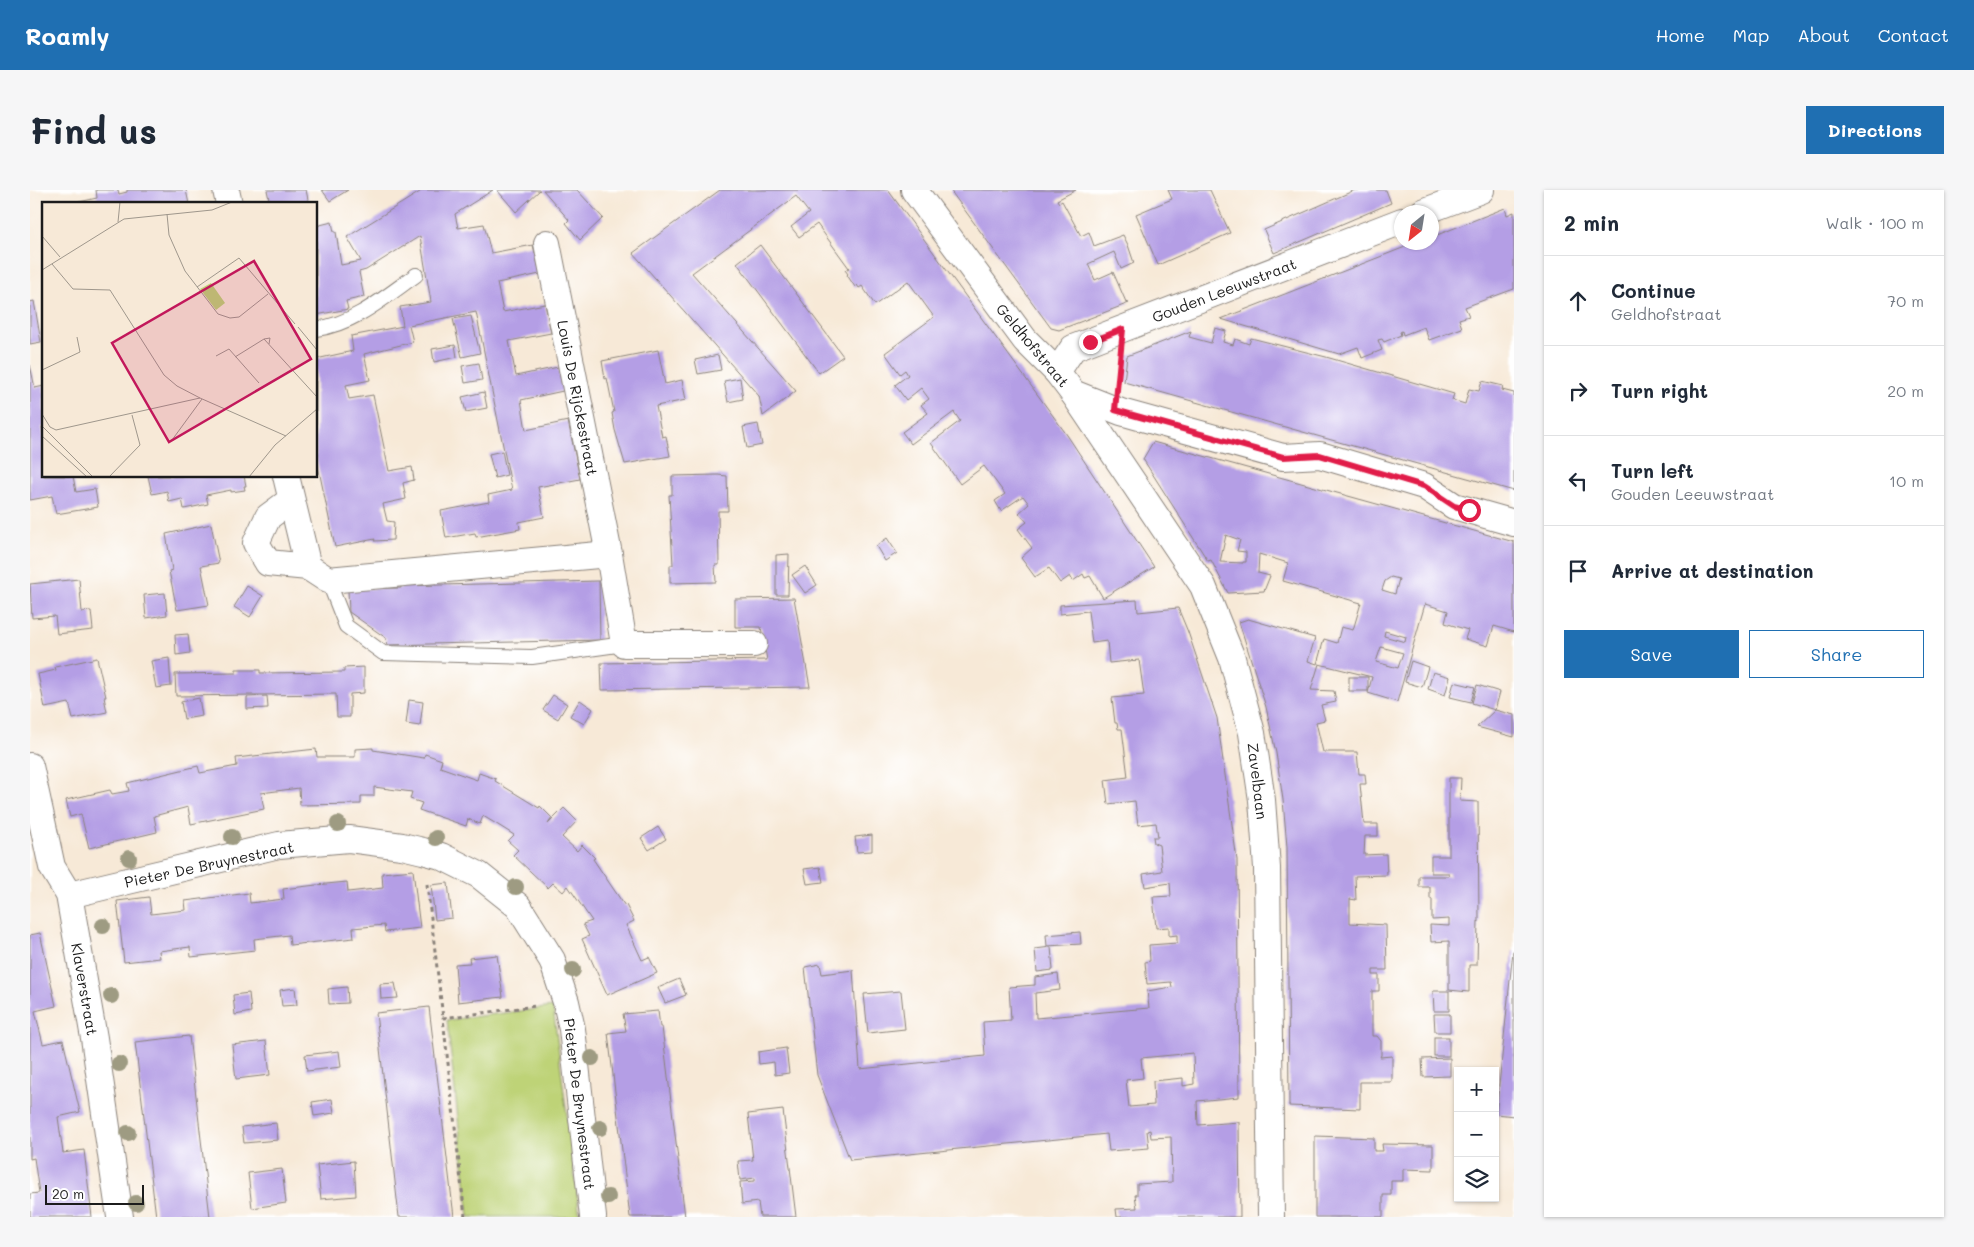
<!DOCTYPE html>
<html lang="en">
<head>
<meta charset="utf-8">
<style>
	body { margin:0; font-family:Mali,sans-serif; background:#f6f6f7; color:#1f2937 }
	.controls { position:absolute; right:15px; bottom:15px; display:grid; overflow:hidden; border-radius:0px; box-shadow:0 1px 4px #0004 }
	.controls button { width:45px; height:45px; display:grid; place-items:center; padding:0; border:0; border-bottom:1px solid #e0e1e3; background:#fff; color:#1f2937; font:25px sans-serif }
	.compass { position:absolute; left:1364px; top:15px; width:45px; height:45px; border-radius:50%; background:#fff; box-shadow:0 1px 4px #0004; rotate:210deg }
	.scale { position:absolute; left:15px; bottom:12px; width:99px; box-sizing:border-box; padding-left:5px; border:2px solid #1c1c1c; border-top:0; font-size:14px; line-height:18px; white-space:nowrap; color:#1c1c1c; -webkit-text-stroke:4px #fff; paint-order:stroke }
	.stop { position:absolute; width:15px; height:15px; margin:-11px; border:4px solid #e11d48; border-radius:50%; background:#fff }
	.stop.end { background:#e11d48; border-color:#fff; box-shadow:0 1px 5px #0008 }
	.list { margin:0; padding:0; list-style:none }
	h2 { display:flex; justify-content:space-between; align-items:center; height:65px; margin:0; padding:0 20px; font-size:21px }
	h2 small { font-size:16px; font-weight:400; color:#747a83 }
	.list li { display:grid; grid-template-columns:32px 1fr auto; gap:15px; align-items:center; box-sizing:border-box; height:90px; padding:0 20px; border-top:1px solid #e0e1e3 }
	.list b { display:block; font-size:19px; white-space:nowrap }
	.list p { margin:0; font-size:16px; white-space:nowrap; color:#747a83 }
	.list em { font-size:16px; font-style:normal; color:#747a83 }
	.actions { display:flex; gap:10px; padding:15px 20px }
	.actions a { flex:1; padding:11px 0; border:1px solid #1f6fb2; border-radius:0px; text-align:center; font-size:18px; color:#1f6fb2 }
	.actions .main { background:#1f6fb2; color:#fff }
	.icon { flex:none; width:28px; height:28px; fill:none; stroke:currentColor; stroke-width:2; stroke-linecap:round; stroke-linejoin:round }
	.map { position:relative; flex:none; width:1484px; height:1027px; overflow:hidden; border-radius:0px }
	header { display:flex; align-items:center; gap:30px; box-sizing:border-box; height:70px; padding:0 25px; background:#1f6fb2; color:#fff }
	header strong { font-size:24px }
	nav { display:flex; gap:28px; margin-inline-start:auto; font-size:18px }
	.intro { display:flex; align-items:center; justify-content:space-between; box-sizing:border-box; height:120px; padding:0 30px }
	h1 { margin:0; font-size:35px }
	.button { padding:12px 22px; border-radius:0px; background:#1f6fb2; color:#fff; font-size:18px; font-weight:700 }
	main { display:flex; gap:30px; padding:0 30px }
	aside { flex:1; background:#fff; border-radius:0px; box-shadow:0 1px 4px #0004 }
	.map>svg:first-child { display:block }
	.green { fill:#bed377; stroke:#6d784a }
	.building { fill:#b49ee5; fill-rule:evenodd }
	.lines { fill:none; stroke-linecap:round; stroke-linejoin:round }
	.lane-casing { stroke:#8a827a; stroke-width:16 }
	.street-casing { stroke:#8a827a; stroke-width:28 }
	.path { stroke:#8a827a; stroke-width:3; stroke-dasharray:4 4; stroke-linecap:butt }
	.lane { stroke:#fff; stroke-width:14 }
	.street { stroke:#fff; stroke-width:26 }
	.tree { fill:#9e9b82 }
	.route { stroke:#e11d48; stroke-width:6 }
	.labels { text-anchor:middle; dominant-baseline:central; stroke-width:4; stroke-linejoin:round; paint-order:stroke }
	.street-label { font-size:15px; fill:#1c1c1c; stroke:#fff }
	.inset-road { fill:none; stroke:#9f978c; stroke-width:1 }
	.view { fill:#c2185b; fill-opacity:0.15; stroke:#c2185b; stroke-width:2.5 }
	.inset-edge { fill:none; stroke:#1c1c1c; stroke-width:2.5 }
</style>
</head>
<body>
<header>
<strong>Roamly</strong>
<nav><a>Home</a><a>Map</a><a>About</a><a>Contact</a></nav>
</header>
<div class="intro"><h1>Find us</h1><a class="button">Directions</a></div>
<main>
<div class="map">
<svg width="1484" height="1027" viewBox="0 0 1484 1027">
	<rect width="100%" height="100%" fill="#fff"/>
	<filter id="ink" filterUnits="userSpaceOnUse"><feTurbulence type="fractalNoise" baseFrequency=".02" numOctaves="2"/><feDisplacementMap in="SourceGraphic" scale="10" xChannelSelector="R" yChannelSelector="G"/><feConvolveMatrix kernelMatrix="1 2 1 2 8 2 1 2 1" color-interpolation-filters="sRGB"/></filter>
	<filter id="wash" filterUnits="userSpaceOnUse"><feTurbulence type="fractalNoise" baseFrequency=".0096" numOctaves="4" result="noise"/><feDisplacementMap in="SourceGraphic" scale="20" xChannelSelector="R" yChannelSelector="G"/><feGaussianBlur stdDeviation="1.12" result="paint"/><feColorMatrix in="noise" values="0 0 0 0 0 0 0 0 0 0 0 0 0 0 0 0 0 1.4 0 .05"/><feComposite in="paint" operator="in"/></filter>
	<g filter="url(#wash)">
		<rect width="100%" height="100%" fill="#f7e9d7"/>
		<polygon class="green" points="523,817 550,1027 439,1027 417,830"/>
		<g id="blocks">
			<g class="building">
				<polygon points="66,0 88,0 89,4 97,2 97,0 156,0 159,14 40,14 67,8"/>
				<polygon points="237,0 276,0 279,14 240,14"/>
				<polygon points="292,0 318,0 300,11"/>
				<polygon points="393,0 463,0 425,24 428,38 454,34 461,63 503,55 510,84 467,93 473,122 515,114 521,143 479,151 486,186 528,177 533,201 491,210 496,240 538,231 550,289 508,297 514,327 489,332 490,339 446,347 445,343 416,348 411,321 459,312 458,305 482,300 446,122 379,135 383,152 334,164 340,190 316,195 319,209 343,205 359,281 382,277 384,290 373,293 376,309 353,314 357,331 364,332 363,350 344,351 345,349 305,357 286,266 286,169 323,161 321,146 373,136 370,117 401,112 390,46 336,80 329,82 334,107 316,111 318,119 286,125 286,36 302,32 304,42 306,42 311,75 331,71 317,47"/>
				<polygon points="467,0 510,0 486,22"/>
				<polygon points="513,0 547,0 573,28 550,50 536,33 539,30"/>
				<polygon points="690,0 858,0 1037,245 1124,377 1073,408 1060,386 1055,388 1053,384 1043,391 1040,386 1030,393 1019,378 1005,387 991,368 1002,358 988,339 997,332 989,323 999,314 993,306 971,321 965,311 975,304 954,276 930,294 901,253 930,231 924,222 881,254 872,242 898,223 891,215 899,209 891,198 876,210 865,195 878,185 875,180 870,184 855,163 904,127 878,91 845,115 832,96 829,98 827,95 825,97 817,85 818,84 815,80 819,78 787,34 769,47 761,37 779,23 766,6 662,83 766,201 733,226 729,206 603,63"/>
				<polygon points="920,0 1046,0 1027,10 1029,13 1032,11 1051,46 1059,42 1064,56 1093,45 1098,55 1104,73 1091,79 1084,62 1058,74 1065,90 1083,82 1096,112 1099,113 1029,140 1021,138"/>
				<polygon points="1138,0 1180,0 1200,43 1128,75 1106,24 1142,9"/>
				<polygon points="1325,0 1356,0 1361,13 1244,63 1234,40"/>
				<polygon points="1475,18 1477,25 1484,22 1484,99 1435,117 1439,126 1429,129 1432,138 1399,150 1394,137 1373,145 1372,141 1370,142 1371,145 1354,152 1352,149 1348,150 1352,160 1332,168 1328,157 1309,164 1191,129 1388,52 1402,52 1402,47"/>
				<polygon points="730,55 813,166 789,183 707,73"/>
				<polygon points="4,111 11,152 0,154 0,112"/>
				<polygon points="441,126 450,163 432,167 423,129"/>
				<polygon points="1185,138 1196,141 1193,152 1203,155 1205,149 1219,154 1221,148 1296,167 1424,204 1422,210 1435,214 1439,199 1449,201 1452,191 1473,196 1472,200 1484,203 1484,301 1094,192 1097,166 1161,141 1159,147 1181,153"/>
				<polygon points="425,155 427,167 404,172 402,159"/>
				<polygon points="628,160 635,194 652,190 656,210 626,216 632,247 636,246 640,266 595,274 585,240 582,223 584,222 577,188 575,189 572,171"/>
				<polygon points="688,165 691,180 668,184 665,170"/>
				<polygon points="449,173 452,190 435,193 432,176"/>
				<polygon points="0,175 5,198 14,196 14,237 12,237 14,248 14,286 43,286 46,302 65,299 68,317 26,324 22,306 0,310"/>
				<polygon points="710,188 713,209 698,212 694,191"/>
				<polygon points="454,202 457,218 436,222 432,207"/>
				<polygon points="728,234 732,255 717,258 713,237"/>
				<path d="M 1123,252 L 1484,352 L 1484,442 L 1464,436 L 1458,456 L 1435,449 L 1438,440 L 1415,433 L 1418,421 L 1395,414 L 1367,512 L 1338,503 L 1342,487 L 1289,474 L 1281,500 L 1304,501 L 1306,512 L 1291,515 L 1295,530 L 1286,532 L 1293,562 L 1327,562 L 1329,584 L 1335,584 L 1336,594 L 1330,594 L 1334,634 L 1348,634 L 1348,646 L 1335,646 L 1334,665 L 1356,664 L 1357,685 L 1325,686 L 1326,710 L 1320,709 L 1320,733 L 1356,735 L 1357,780 L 1343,780 L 1343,785 L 1349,785 L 1349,801 L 1342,801 L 1342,846 L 1347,846 L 1351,851 L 1351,865 L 1350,867 L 1362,866 L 1362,892 L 1330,892 L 1330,919 L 1259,916 L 1257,657 L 1253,610 L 1246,563 L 1236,517 L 1209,432 L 1218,429 L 1285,448 L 1278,471 L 1287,474 L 1294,449 L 1307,453 L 1311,437 L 1323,440 L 1331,413 L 1253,391 L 1258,373 L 1229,364 L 1228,383 L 1240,386 L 1234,401 L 1198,403 L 1181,370 L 1178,371 L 1113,269 ZM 1196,345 L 1210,350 L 1207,361 L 1216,362 L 1216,372 L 1213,372 L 1213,373 L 1190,372 ZM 1361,387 L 1369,389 L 1365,404 L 1352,400 L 1355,391 ZM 1355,441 L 1376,447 L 1375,452 L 1354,446 ZM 1351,457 L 1373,463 L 1368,478 L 1346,472 Z"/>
				<polygon points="472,261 477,285 465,288 459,264"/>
				<polygon points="688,285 697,286 698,321 688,321 689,375 685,375 686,392 640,393 640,375 643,375 639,305 642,305 642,286"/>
				<polygon points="118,286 214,286 216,296 214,296 215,300 201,302 201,300 176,305 178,314 154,319 152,309 139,312 137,301 122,304"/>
				<polygon points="181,334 189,373 171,376 179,415 147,420 139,381 142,380 136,344"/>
				<polygon points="857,348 867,363 855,371 846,356"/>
				<polygon points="759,364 758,405 746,405 746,365"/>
				<polygon points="775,376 787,395 775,403 762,385"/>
				<polygon points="49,389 52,422 61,421 63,440 27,444 25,426 2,428 0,394"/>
				<polygon points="569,391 570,450 357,455 356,448 319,422 318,399 371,398 371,396"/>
				<polygon points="217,396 233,406 220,427 204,417"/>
				<polygon points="135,403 137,425 116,428 114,405"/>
				<polygon points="764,408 780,497 572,500 571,473 737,470 731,437 705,437 705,409"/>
				<path d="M 1107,410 L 1108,422 L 1148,418 L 1158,442 L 1187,528 L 1207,670 L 1209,907 L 1167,911 L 1168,935 L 1209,932 L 1210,1027 L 1087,1027 L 1086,1019 L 1107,1018 L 1105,1005 L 1107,1005 L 1107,994 L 1142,992 L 1141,947 L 1121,948 L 1120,940 L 1117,941 L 1119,958 L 1079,961 L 1077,944 L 820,970 L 787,885 L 775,777 L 790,774 L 792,784 L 823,780 L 830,879 L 955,866 L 953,832 L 981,830 L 979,797 L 1005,795 L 1005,787 L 1028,784 L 1030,800 L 1005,803 L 1006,828 L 1119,818 L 1117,801 L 1142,797 L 1141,792 L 1117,794 L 1115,772 L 1120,771 L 1119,755 L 1147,753 L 1147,745 L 1139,746 L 1139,737 L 1126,738 L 1123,707 L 1141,706 L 1140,693 L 1115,697 L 1113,684 L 1132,681 L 1129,655 L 1124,653 L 1123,647 L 1128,647 L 1126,633 L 1108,635 L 1105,611 L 1078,614 L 1075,590 L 1098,587 L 1092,539 L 1088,539 L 1087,533 L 1085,533 L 1082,508 L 1114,505 L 1109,470 L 1079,473 L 1077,451 L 1062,453 L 1058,421 L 1030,424 L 1030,415 ZM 1163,863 L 1164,894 L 1153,896 L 1153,888 L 1123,891 L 1124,915 L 1099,917 L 1096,890 L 1113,888 L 1111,868 Z"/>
				<polygon points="158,444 160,463 146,465 145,445"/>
				<polygon points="67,468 76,507 74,507 77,522 43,529 39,513 15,518 8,484 26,480 25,477"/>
				<polygon points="139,468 141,496 126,498 121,471"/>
				<polygon points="1381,471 1398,477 1392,497 1375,492"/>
				<polygon points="334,477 334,503 320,504 320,527 307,527 306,504 146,506 145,484 206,483 206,480 230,480 230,483 314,482 314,478"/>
				<polygon points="1403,482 1420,487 1415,505 1398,499"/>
				<rect x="1319" y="487" width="19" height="14"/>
				<polygon points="1424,492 1445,497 1441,512 1420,507"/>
				<polygon points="1447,495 1470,502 1465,520 1442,513"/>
				<polygon points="523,505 537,514 528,529 513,520"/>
				<polygon points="237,506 238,518 217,519 217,507"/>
				<polygon points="169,508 172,526 154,529 151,512"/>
				<polygon points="379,510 393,512 390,536 376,534"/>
				<polygon points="550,510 563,519 554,534 540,526"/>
				<polygon points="1465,520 1484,525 1484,547 1447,537"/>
				<polygon points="343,558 343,560 394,568 395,564 412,570 410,577 447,590 449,583 466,589 465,591 509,618 510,616 522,628 518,634 534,618 547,631 532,647 547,661 552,655 565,668 563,669 595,716 596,715 604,731 596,735 612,770 619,767 627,783 577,805 552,749 559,746 553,734 562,731 538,696 533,702 523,693 518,698 483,665 488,660 478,651 484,645 468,635 453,626 450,634 438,629 436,636 389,620 392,613 380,609 382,602 344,597 344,606 331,606 331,614 270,615 269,598 231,603 234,619 161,634 158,617 124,626 127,642 59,658 51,624 40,627 36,610 80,600 82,604 99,601 97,593 168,576 170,583 207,576 206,568 286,559 287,567 325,567 325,559"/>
				<polygon points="1419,588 1431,588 1430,611 1448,612 1449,732 1448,731 1447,775 1439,775 1439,802 1419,800 1419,751 1401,752 1400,735 1419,736 1419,729 1402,730 1402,709 1400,709 1400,697 1389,697 1389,686 1419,686 1419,683 1401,683 1401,666 1419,666"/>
				<polygon points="628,637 636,649 619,660 611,648"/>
				<polygon points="842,645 842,661 827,662 825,647"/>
				<polygon points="790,677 793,692 777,694 774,679"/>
				<polygon points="383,680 390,738 355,742 354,735 323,738 324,748 260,755 259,745 224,749 225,760 161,767 160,757 129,761 130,768 94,772 87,711 119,707 121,724 156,720 155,711 219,703 220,713 254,709 253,699 286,695 317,692 318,702 353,698 352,683"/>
				<polygon points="418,693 422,728 405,730 401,695"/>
				<polygon points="1050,742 1051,754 1017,756 1016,745"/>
				<polygon points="10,743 26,816 5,821 13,854 33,850 50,922 28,927 33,963 54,960 62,1027 0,1027 0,1004 9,1003 4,968 0,969 0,745"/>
				<polygon points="1021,757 1023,780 1007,782 1005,759"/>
				<polygon points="1483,761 1484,761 1484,926 1466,924"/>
				<polygon points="467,765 473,807 428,812 425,774 440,773 439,768"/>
				<polygon points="649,789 656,805 635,813 628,798"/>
				<polygon points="365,793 368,808 351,809 350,794"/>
				<polygon points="317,797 318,813 299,814 298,799"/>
				<polygon points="265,798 267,815 252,816 250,800"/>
				<polygon points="871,801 875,839 838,843 834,804"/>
				<polygon points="1403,801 1419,801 1419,821 1404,821"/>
				<polygon points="219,803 221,822 205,825 203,805"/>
				<polygon points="399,817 424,1027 369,1027 346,823"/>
				<polygon points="628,821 630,837 632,837 655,1027 600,1027 578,843 596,841 593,824"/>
				<polygon points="1404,824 1420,824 1420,842 1405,842"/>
				<polygon points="159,846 180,1027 126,1027 105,852"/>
				<rect x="1404" y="847" width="15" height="19"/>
				<polygon points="236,851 240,885 206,889 202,855"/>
				<polygon points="756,858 759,883 745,885 744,872 729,874 728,862"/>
				<polygon points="309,861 311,877 277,881 275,865"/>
				<polygon points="1420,868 1420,886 1393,887 1392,869"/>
				<polygon points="302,909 304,923 284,926 282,912"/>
				<polygon points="753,920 766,1027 730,1027 728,1012 712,1014 710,992 725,991 725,988 710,990 708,971 723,970 718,924"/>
				<polygon points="246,933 248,950 214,953 212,937"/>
				<polygon points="1285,946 1344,948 1344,961 1353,961 1352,954 1403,955 1403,980 1373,979 1373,991 1361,991 1361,1005 1353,1005 1353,1027 1285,1027"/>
				<polygon points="324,971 326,1006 291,1009 287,975"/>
				<polygon points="252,979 256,1013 222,1018 218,983"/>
			</g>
		</g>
	</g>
	<g filter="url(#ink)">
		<use href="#blocks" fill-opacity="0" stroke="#8a827a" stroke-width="1"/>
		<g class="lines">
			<g class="lane-casing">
				<g id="lane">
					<path d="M 286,139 C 324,134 355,107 386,85"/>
					<polyline points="298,390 316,436 353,463 502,467 594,454"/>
				</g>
			</g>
			<g class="street-casing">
				<g id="street">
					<polyline points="196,0 199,14"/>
					<polyline points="884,0 995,150 1027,182 1043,203 1091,222 1253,267 1290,265 1394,296 1424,316 1484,333"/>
					<polyline points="1393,22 1451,0"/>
					<polyline points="517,53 579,364 594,454 724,454"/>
					<polyline points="1027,182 1043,158 1372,31"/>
					<polyline points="1043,203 1173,396 1202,468 1222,543 1232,610 1237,678 1241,1027"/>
					<polyline points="256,286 278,377 238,373 226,353 238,327 261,310"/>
					<polyline points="278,377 298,390 579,364"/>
					<polyline points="0,576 22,677 39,705 64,848 90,1027"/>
					<polyline points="39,705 249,655 319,649 372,656 393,661 411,666 449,685 488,716 522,770 536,812 542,839 563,1027"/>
				</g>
			</g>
			<g class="path">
				<polyline points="1088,189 1090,173"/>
				<polyline points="397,694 413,828"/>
				<polyline points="435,1027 413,828 506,816"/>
			</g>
			<use href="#lane" class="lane"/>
			<use href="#street" class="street"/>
		</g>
		<g class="tree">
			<circle cx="308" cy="634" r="8"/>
			<circle cx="202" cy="647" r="8"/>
			<circle cx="406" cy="648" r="8"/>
			<circle cx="99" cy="668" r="8"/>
			<circle cx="486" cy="697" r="8"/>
			<circle cx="73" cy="736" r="8"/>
			<circle cx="543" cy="780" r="8"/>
			<circle cx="81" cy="806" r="8"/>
			<circle cx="562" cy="868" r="8"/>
			<circle cx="89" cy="874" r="8"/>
			<circle cx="570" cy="938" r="8"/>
			<circle cx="98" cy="943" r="8"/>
			<circle cx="578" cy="1007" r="8"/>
			<circle cx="106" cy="1013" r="8"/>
		</g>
	</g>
	<g class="lines" filter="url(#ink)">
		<polyline class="route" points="1060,152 1093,139 1085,220 1253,267 1290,265 1394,296 1424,316 1439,320"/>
	</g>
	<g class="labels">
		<g class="street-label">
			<text transform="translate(1194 100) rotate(-21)">Gouden Leeuwstraat</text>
			<text transform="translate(1003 155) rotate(50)">Geldhofstraat</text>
			<text transform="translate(548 208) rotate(79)">Louis De Rijckestraat</text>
			<text transform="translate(1228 591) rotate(83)">Zavelbaan</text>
			<text transform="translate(179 674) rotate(-12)">Pieter De Bruynestraat</text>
			<text transform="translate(55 799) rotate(80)">Klaverstraat</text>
			<text transform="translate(550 914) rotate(83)">Pieter De Bruynestraat</text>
		</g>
	</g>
	<g transform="translate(12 12)">
		<rect width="275" height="275" fill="#f7e9d7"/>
		<path d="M 169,81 L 183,101 L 174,108 L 158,87 Z" fill="#bed377"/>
		<path class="inset-road" d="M 125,12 L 127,33 L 143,69 L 176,112 L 188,116 L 197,115 L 226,92M 76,20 L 78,0M 0,34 L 18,55M 10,62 L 31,87 L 68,88 L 122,173 L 135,184 L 158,196M 0,68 L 82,17 L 170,8 L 190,0M 155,85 L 197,56 L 253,122M 256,125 L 275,148M 227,142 L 228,136 L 222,137 L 275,195M 174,154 L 187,147 L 217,181M 193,155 L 222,137M 0,168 L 38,150 L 35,135M 0,212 L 8,225 L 14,228 L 158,196 L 244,234M 0,224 L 51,275M 0,234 L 45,275M 130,238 L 160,197M 67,275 L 98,243 L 90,213M 207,275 L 233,243 L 275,207"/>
		<path class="view" d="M 212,59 L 269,157 L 127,240 L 70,141 Z"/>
		<rect width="275" height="275" class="inset-edge"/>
	</g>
</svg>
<div class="controls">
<button>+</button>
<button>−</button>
<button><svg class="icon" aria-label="layers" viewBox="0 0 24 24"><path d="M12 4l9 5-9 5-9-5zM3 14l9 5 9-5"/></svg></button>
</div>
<svg class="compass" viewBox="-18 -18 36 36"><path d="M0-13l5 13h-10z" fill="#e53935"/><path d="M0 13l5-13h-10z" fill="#747a83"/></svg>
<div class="scale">20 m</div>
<div class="stop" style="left:1439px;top:320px"></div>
<div class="stop end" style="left:1060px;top:152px"></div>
</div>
<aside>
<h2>2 min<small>Walk · 100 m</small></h2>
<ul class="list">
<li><svg class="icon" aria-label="ahead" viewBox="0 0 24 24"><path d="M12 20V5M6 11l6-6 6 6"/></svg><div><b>Continue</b><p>Geldhofstraat</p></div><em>70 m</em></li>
<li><svg class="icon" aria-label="right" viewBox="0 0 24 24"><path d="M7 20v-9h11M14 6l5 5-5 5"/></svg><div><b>Turn right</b></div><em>20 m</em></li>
<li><svg class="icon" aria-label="left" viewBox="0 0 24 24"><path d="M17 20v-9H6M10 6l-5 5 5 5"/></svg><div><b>Turn left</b><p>Gouden Leeuwstraat</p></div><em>10 m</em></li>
<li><svg class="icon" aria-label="arrive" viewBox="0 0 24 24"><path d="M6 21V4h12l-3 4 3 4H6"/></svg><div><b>Arrive at destination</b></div></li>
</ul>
<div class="actions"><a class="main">Save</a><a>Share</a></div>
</aside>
</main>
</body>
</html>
